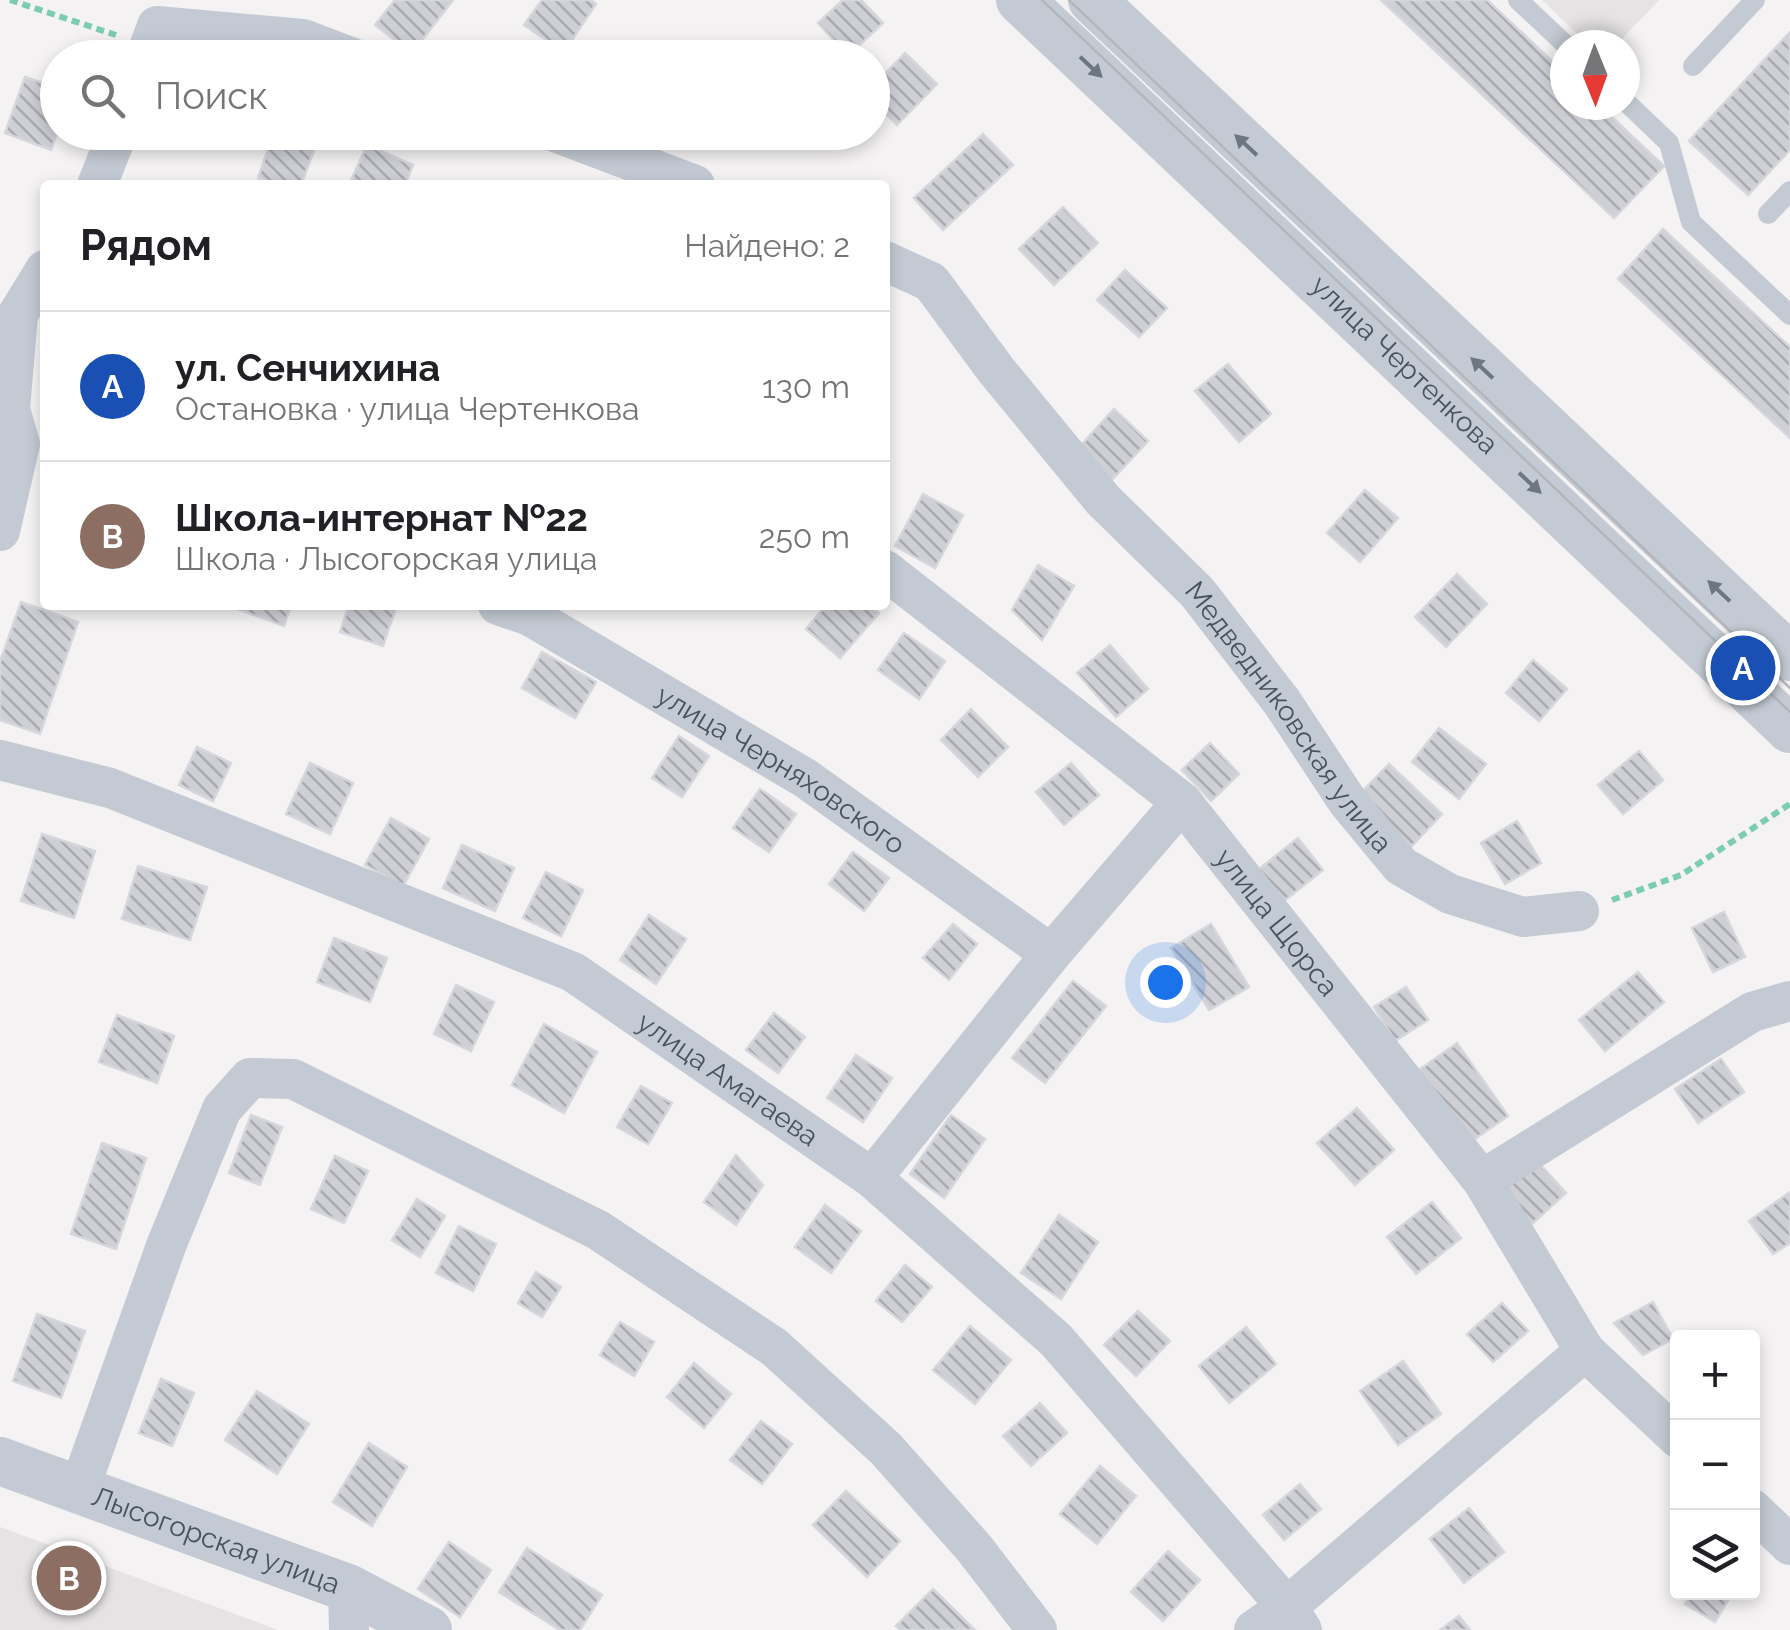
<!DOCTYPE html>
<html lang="ru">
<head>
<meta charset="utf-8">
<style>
	body { margin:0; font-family:Raleway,sans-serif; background:#f2f2f2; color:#202124 }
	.controls { position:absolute; right:30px; bottom:30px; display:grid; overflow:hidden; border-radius:10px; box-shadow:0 5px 15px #0003 }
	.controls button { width:90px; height:90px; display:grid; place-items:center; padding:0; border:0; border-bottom:2px solid #e0e0e0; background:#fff; color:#202124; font:50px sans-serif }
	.compass { position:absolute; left:1550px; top:30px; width:90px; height:90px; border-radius:50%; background:#fff; box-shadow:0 5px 15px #0003; rotate:179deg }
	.you { position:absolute; left:1165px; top:982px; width:35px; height:35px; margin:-25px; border:8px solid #fff; border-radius:50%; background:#1a73e8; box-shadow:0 0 0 15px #1a73e833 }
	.badge { display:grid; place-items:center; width:65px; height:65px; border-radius:50%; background:#2057df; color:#fff; font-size:32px; font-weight:700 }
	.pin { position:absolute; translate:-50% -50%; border:5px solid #fff; box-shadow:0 2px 10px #0006 }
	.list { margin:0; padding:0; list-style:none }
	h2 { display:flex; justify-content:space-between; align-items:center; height:130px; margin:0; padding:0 40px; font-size:42px }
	h2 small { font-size:32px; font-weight:400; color:#757577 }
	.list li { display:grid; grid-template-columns:65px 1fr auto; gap:30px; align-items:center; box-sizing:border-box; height:150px; padding:0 40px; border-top:2px solid #e0e0e0 }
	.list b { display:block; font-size:38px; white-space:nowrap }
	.list p { margin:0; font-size:32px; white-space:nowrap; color:#757577 }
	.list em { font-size:32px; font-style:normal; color:#757577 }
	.icon { flex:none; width:55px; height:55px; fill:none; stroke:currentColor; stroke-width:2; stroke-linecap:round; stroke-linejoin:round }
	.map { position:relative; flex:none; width:1790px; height:1630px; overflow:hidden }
	.search { position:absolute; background:#fff; box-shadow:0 5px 15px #0003; left:40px; top:40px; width:850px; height:110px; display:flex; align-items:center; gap:25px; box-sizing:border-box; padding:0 35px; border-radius:55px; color:#757577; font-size:38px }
	.panel { position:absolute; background:#fff; box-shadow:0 5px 15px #0003; left:40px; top:180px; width:850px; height:430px; border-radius:10px }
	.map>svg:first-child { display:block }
	.education { fill:#e5e3e4 }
	.building { fill:url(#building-back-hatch); stroke:#d6d7dd; stroke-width:2.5 }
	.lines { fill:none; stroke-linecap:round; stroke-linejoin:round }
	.path { stroke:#7cccb0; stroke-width:6; stroke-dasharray:8 5; stroke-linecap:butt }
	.service { stroke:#c3cad3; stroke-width:20 }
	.minor { stroke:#c3cad3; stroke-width:40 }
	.tertiary { stroke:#c3cad3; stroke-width:48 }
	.tram { stroke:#b4b6bc; stroke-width:2.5 }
	.oneway { fill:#6e7682 }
	.labels { text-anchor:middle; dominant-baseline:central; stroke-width:10; stroke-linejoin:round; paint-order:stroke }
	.street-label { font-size:28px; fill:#4a525f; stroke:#fff }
</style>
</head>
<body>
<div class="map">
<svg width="1790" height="1630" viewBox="0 0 1790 1630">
	<defs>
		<pattern id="building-back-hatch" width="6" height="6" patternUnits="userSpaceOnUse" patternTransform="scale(2.5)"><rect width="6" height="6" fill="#cfd0d6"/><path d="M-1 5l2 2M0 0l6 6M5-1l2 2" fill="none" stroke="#aaabb1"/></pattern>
	</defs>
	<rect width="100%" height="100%" fill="#f4f2f2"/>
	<g class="education">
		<polygon points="1542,0 1659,0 1616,45 1589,45"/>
		<polygon points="0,1527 278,1630 0,1630"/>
	</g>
	<g class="building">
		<polygon points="395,0 453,0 412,53 375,25"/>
		<polygon points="542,0 591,0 596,4 564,52 524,25"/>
		<polygon points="843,0 861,0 883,23 848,56 818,23"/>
		<polygon points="1381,0 1487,0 1565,73 1565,105 1599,105 1664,166 1614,218"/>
		<polygon points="1790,32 1790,150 1748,195 1689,141"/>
		<polygon points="634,44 652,58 624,58"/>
		<polygon points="905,53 937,84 897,125 872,100 872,87"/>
		<polygon points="25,77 58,88 58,131 51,150 5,133"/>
		<polygon points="274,132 306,132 319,137 301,185 277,185 258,178"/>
		<polygon points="983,134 1013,165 943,230 914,198"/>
		<polygon points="367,145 413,165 405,185 349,185"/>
		<polygon points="1063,207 1098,243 1054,285 1019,249"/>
		<polygon points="1663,229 1790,347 1790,438 1618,279"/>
		<polygon points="1125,270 1167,308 1139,337 1097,300"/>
		<polygon points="1228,364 1271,414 1239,442 1195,391"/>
		<polygon points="1114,409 1148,441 1108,484 1074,453"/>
		<polygon points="1365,490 1398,518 1360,562 1327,533"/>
		<polygon points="923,494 963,515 935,568 895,546"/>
		<polygon points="1038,565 1074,586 1042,640 1012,610"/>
		<polygon points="1457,574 1487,604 1446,647 1415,617"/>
		<polygon points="21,602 78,622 40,734 0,720 0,662"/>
		<polygon points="236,605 291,605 284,626 235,608"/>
		<polygon points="349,605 397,605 383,646 340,632"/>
		<polygon points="826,605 870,605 879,613 840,658 806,629"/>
		<polygon points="904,633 945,661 919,699 878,670"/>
		<polygon points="1110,645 1148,689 1116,717 1077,673"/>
		<polygon points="542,652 596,682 575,718 522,688"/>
		<polygon points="1533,660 1567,689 1539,721 1506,693"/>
		<polygon points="971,709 1008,747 978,777 941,740"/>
		<polygon points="1439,728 1486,764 1459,799 1412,762"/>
		<polygon points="679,736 709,756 682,797 652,778"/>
		<polygon points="1210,743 1239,774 1211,801 1182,770"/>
		<polygon points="197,747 231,763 213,801 179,785"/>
		<polygon points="1639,751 1663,780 1623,814 1598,785"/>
		<polygon points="310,763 353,783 330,834 286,814"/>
		<polygon points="1071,763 1099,795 1064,825 1036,792"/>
		<polygon points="1389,764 1442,814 1411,847 1358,796"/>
		<polygon points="760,789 796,814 769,852 733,828"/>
		<polygon points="391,818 429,839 403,886 365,865"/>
		<polygon points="1517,821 1541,863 1505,884 1481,843"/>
		<polygon points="42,834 95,851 74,918 21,901"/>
		<polygon points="1298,838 1323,870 1284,901 1258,870"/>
		<polygon points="462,845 514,868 495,911 443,888"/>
		<polygon points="853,852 889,878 864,911 829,884"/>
		<polygon points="138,866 207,887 190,940 122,919"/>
		<polygon points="546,872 583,890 561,936 523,918"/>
		<polygon points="1724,912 1745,957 1713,972 1692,928"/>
		<polygon points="649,915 686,939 656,984 620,960"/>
		<polygon points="953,924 977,944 949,980 923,958"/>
		<polygon points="1211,924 1249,987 1209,1010 1171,948"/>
		<polygon points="334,938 387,958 370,1002 317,982"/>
		<polygon points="1638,972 1664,1002 1605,1051 1579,1020"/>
		<polygon points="1073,981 1106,1006 1045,1083 1012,1058"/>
		<polygon points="456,985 494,1002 471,1051 434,1034"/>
		<polygon points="1406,987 1428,1020 1395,1041 1374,1007"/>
		<polygon points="774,1013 805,1037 778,1073 746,1050"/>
		<polygon points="117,1015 174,1036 157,1083 99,1062"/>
		<polygon points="544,1024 597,1052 564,1113 512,1085"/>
		<polygon points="1457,1043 1508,1116 1469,1143 1419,1070"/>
		<polygon points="856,1055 892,1078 863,1122 827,1098"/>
		<polygon points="1721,1059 1744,1092 1698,1123 1675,1089"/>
		<polygon points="641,1086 672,1103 648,1144 617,1127"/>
		<polygon points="1357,1108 1394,1150 1355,1185 1317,1143"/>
		<polygon points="251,1115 282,1127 260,1185 229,1173"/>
		<polygon points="951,1115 985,1139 944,1198 910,1174"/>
		<polygon points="102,1143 146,1158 116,1249 71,1234"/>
		<polygon points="736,1155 763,1185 736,1225 704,1202"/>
		<polygon points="335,1156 368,1171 344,1223 311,1209"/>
		<polygon points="1537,1161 1566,1193 1531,1225 1502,1192"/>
		<polygon points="1790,1192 1790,1243 1773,1254 1749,1221"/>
		<polygon points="417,1199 445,1216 420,1257 392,1240"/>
		<polygon points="1432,1202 1461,1238 1416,1274 1387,1237"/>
		<polygon points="825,1205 861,1231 831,1273 795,1247"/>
		<polygon points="1059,1215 1098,1242 1061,1299 1021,1273"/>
		<polygon points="459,1226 496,1244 473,1291 436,1273"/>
		<polygon points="905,1265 932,1287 902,1322 876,1301"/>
		<polygon points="536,1272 561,1287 542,1317 518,1303"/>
		<polygon points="1653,1302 1673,1339 1643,1355 1614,1323"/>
		<polygon points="1502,1303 1528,1331 1493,1362 1467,1334"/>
		<polygon points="1138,1311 1170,1341 1136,1376 1104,1345"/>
		<polygon points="37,1314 85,1331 61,1398 13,1381"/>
		<polygon points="620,1322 654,1342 634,1376 600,1355"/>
		<polygon points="970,1326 1011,1360 975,1404 933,1370"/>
		<polygon points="1246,1327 1276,1364 1229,1403 1199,1366"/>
		<polygon points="1403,1361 1441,1414 1398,1445 1360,1391"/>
		<polygon points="694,1363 731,1394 704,1428 667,1397"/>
		<polygon points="161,1379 194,1393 172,1446 139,1433"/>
		<polygon points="257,1391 309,1424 277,1474 225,1440"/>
		<polygon points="1040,1403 1067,1433 1031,1466 1003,1436"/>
		<polygon points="761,1421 792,1444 762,1484 730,1460"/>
		<polygon points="369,1443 407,1467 372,1526 333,1502"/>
		<polygon points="1100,1466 1136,1496 1097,1544 1060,1514"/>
		<polygon points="1300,1484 1321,1509 1284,1540 1263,1515"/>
		<polygon points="846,1491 900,1541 867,1577 813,1525"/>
		<polygon points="1469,1508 1504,1552 1464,1583 1430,1539"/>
		<polygon points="449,1542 491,1570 460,1617 418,1589"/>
		<polygon points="527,1548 602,1595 580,1630 560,1630 499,1592"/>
		<polygon points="1168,1551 1200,1580 1163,1621 1131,1592"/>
		<polygon points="933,1589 975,1630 901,1630 896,1626"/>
		<polygon points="1692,1592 1733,1592 1715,1622 1685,1604"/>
		<polygon points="1459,1616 1470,1630 1440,1630"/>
	</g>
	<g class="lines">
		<g class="path">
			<polyline points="10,0 116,35"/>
			<polyline points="1612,900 1681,875 1790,804"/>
		</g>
		<g class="service">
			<polyline points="1518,0 1566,45"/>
			<polyline points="1693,66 1755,0"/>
			<polyline points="1625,101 1669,143 1691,222 1790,315"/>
			<polyline points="1768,214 1790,191"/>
		</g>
		<g class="minor">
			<polyline points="145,58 157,26 303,39 353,58"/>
			<polyline points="555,132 695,185"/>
			<polyline points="97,185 118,132"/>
			<path id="s1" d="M 885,261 L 931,282 L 996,370 L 1103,500 L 1197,592 L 1282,702 L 1348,802 L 1401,866 L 1450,894 L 1523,917 L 1579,911"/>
			<polyline points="0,531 20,444 10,409 18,314 45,270"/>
			<path id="s2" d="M 885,570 L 1182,802 L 1482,1180 L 1585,1351 L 1678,1438"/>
			<path id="s3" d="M 498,605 L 530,616 L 805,778 L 1051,954"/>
			<path id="s4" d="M 0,760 L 110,788 L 573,972 L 872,1178 L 1056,1340 L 1287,1607 L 1302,1630"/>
			<polyline points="872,1178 1051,954 1182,802"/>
			<polyline points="1482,1180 1752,1012 1790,1001"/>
			<polyline points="79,1490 166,1246 222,1109 250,1078 293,1079 598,1230 774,1347 886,1449 974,1548 1037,1630"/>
			<polyline points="1752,1509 1790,1545"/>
			<polyline points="348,1588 349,1630"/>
			<polyline points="1254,1630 1287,1607 1585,1351"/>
		</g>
		<g class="tertiary">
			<path id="s5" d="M 1020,0 L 1790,729"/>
			<polyline points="1092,0 1790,657"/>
			<path id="s6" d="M 0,1461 L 348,1588 L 428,1630"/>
		</g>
		<g class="tram">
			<polyline points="1042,0 1790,712"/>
			<polyline points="1069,0 1790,688"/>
		</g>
	</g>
	<defs><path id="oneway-solid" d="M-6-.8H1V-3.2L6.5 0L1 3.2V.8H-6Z" transform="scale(2.5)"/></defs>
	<g class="oneway">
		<use href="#oneway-solid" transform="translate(1091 67) rotate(43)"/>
		<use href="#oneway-solid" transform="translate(1246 145) rotate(-137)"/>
		<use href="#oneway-solid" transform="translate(1482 368) rotate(-137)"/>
		<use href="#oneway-solid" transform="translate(1530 483) rotate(43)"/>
		<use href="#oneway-solid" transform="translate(1719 591) rotate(-137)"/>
	</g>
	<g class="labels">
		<g class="street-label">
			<text stroke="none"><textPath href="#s5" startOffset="530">улица Чертенкова</textPath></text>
			<text stroke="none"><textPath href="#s1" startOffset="615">Медведниковская улица</textPath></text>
			<text stroke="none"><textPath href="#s3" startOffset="328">улица Черняховского</textPath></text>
			<text stroke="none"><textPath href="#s2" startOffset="530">улица Щорса</textPath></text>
			<text stroke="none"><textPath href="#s4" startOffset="800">улица Амагаева</textPath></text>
			<text stroke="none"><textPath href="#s6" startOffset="230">Лысогорская улица</textPath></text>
		</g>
	</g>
</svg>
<div class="controls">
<button>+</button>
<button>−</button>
<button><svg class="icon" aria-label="layers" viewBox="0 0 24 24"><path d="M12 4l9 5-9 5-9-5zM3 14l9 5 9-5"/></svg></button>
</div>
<svg class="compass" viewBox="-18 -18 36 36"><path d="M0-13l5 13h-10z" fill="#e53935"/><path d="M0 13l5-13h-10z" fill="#757577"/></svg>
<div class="you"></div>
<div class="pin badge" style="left:1743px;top:668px;background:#1a4fb4">A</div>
<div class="pin badge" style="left:69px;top:1578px;background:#8d6e63">B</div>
<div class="search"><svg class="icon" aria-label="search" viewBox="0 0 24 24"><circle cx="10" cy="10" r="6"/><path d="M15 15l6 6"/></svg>Поиск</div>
<section class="panel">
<h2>Рядом<small>Найдено: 2</small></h2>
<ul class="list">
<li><span class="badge" style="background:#1a4fb4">A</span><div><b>ул. Сенчихина</b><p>Остановка · улица Чертенкова</p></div><em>130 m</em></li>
<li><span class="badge" style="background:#8d6e63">B</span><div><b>Школа-интернат №22</b><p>Школа · Лысогорская улица</p></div><em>250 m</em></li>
</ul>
</section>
</div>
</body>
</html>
